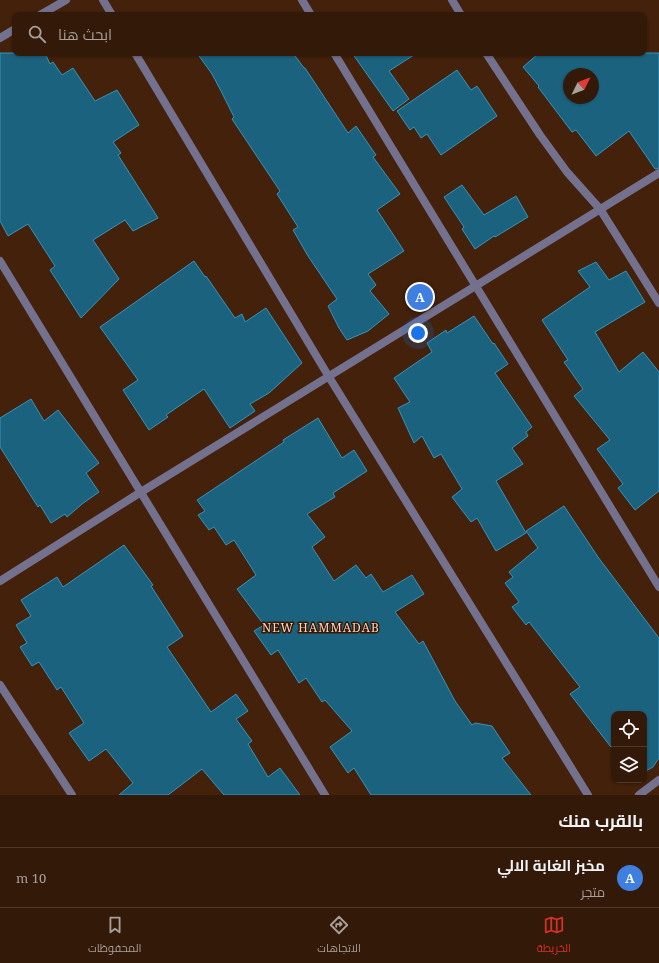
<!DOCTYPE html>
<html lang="ar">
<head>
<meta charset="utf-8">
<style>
	body { margin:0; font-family:"Noto Serif",Cairo,serif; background:#3a2212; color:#f1f3f6; direction:rtl }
	.controls { position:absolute; right:12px; bottom:12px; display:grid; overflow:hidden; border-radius:8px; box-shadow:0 1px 3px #0004 }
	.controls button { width:36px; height:36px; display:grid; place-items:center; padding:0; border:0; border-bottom:1px solid #4d3829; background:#321908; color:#f1f3f6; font:20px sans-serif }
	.compass { position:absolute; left:563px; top:68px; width:36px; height:36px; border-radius:50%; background:#321908; box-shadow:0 1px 3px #0004; rotate:47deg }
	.you { position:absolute; left:418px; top:333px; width:14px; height:14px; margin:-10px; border:3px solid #fff; border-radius:50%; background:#1a73e8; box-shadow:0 0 0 6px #1a73e833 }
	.badge { display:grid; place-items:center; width:26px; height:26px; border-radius:50%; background:#d93025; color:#fff; font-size:13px; font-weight:700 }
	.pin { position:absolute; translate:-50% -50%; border:2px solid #fff; box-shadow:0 1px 4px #0006 }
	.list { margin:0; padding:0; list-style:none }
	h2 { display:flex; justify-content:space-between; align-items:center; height:52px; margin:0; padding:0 16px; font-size:17px }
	h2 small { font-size:13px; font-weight:400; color:#a8a09c }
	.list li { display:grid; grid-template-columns:26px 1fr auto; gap:12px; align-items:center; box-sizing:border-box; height:60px; padding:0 16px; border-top:1px solid #4d3829 }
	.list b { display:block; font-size:15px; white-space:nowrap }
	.list p { margin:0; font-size:13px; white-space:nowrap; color:#a8a09c }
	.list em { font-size:13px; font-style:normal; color:#a8a09c }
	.icon { flex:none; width:22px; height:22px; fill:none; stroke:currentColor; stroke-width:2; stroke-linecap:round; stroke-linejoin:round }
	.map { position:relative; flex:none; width:659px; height:795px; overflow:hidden; direction:ltr }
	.search { position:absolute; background:#321908; box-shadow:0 1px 3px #0004; left:12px; right:12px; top:12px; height:44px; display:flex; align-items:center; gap:10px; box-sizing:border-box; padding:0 14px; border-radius:8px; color:#a8a09c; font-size:15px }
	.sheet { height:112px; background:#321908 }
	nav { display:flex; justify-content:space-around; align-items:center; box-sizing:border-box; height:56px; border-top:1px solid #4d3829; background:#321908; font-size:11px; color:#a8a09c }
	nav a { display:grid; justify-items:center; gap:2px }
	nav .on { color:#d93025 }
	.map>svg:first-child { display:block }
	.building { fill:#1b627f; stroke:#3893ba; fill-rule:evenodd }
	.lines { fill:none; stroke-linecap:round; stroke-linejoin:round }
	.street { stroke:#74718f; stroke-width:8 }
	.labels { text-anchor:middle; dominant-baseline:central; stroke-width:3; stroke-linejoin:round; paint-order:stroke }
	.neighbourhood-label { font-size:12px; letter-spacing:1px; fill:#fad4bf; stroke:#381702 }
</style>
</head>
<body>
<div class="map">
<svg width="659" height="795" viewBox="0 0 659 795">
	<rect width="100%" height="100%" fill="#43210b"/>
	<g class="building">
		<polygon points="0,53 45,53 50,64 53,62 62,75 73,68 95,101 117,90 139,125 113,142 121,153 118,155 158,218 133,231 125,220 93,240 119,279 81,318 50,270 55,266 28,224 8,236 0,221"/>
		<polygon points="197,53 293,53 304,68 305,68 348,133 356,126 376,155 373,157 400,194 377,210 404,251 368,274 376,285 370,291 389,314 368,331 347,340 339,328 328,306 337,299 308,256 293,230 298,227 277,194 280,191 232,119 234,117 221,91 212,74"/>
		<polygon points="352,53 417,53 389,71 409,99 393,111"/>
		<path d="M 539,53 L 659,53 L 659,168 L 655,169 L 629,131 L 596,156 L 576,130 L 572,132 L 538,87 L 539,86 L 523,67 ZM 569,74 L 593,74 L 593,98 L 569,98 Z"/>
		<polygon points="457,70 471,90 477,86 497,116 441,155 427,134 421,138 414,127 410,130 397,111"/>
		<polygon points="462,185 484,215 516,196 528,217 495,237 494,236 475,249 462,229 464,227 444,197"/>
		<polygon points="194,261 205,277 206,276 235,318 242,314 245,322 266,308 302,363 269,393 250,404 255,411 230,428 204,389 166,415 168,417 149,430 123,390 138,380 100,327"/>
		<polygon points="596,262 609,280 626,271 645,302 595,332 619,372 643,352 659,372 659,491 635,510 618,488 623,484 597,449 610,440 574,396 583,389 564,362 568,360 542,320 590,287 578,271"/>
		<polygon points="474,316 493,344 494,343 508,364 495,373 532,427 526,432 528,436 512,448 523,464 496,481 526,533 496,551 477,518 471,522 452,497 462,489 441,454 434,458 422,436 414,443 398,408 410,402 394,378 432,352 427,343 446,330 447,333"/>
		<polygon points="31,399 44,421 58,410 99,463 86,473 99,492 82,504 67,517 65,514 51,523 40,505 38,507 0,447 0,418"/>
		<polygon points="318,418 342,458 354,450 367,471 333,493 335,497 307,514 325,537 312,547 334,581 356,565 366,578 371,574 383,592 412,575 424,594 395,612 419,644 423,641 455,701 472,725 475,723 492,726 510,753 502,758 531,795 371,795 354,768 348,773 330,747 352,731 325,700 322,702 306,678 299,683 278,650 271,655 254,631 264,625 237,589 256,575 234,540 226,545 214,527 209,530 198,515 205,511 197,500 284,442 283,440"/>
		<polygon points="564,506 598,557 659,638 659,758 653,767 644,772 644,714 614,714 614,751 570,694 580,687 529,622 526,625 512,607 519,602 505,583 513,577 509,572 538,548 526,531"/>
		<polygon points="124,545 153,585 151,586 183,636 167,647 211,712 236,694 248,711 236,719 252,741 248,744 268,777 280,768 300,795 224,795 202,769 168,795 119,795 133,783 106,749 89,761 69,733 84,723 61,687 57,690 39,662 32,666 20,647 27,643 16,625 31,616 21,600 57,577 63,587"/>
	</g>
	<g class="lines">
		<g class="street">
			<polyline points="103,0 112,15"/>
			<polyline points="302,0 311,15"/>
			<polyline points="452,0 461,15"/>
			<polyline points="40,15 66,0"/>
			<polyline points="0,38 15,29"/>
			<polyline points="135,53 329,377 588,795"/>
			<polyline points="334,53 659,587"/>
			<polyline points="486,53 540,135 567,172 600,209 659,303"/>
			<polyline points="0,261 325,795"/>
			<polyline points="0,581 141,492 659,173"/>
			<polyline points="0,685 72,795"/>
			<polyline points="639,795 659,780"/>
		</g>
	</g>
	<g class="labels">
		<g class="neighbourhood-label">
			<text x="321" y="627">NEW HAMMADAB</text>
		</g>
	</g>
</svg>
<div class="controls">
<button><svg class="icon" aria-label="locate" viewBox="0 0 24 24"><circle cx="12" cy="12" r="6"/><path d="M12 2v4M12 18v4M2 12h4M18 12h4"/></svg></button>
<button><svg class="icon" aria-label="layers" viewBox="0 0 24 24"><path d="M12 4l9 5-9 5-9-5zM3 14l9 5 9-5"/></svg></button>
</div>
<svg class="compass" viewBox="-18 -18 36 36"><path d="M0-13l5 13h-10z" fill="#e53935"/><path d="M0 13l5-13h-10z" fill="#a8a09c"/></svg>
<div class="you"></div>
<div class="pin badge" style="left:420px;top:297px;background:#3f7fe0">A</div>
<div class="search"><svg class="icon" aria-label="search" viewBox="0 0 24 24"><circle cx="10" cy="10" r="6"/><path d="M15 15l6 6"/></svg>ابحث هنا</div>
</div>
<section class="sheet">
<h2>بالقرب منك<small></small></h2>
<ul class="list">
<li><span class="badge" style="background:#3f7fe0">A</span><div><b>مخبز الغابة الالي</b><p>متجر</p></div><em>10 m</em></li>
</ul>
</section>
<nav>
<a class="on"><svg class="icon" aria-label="map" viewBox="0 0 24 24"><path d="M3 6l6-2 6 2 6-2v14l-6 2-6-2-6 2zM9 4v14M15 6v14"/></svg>الخريطة</a>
<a><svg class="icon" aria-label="directions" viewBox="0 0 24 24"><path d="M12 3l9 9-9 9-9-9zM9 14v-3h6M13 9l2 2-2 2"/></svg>الاتجاهات</a>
<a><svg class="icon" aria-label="saved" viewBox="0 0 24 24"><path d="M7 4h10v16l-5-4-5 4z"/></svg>المحفوظات</a>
</nav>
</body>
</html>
